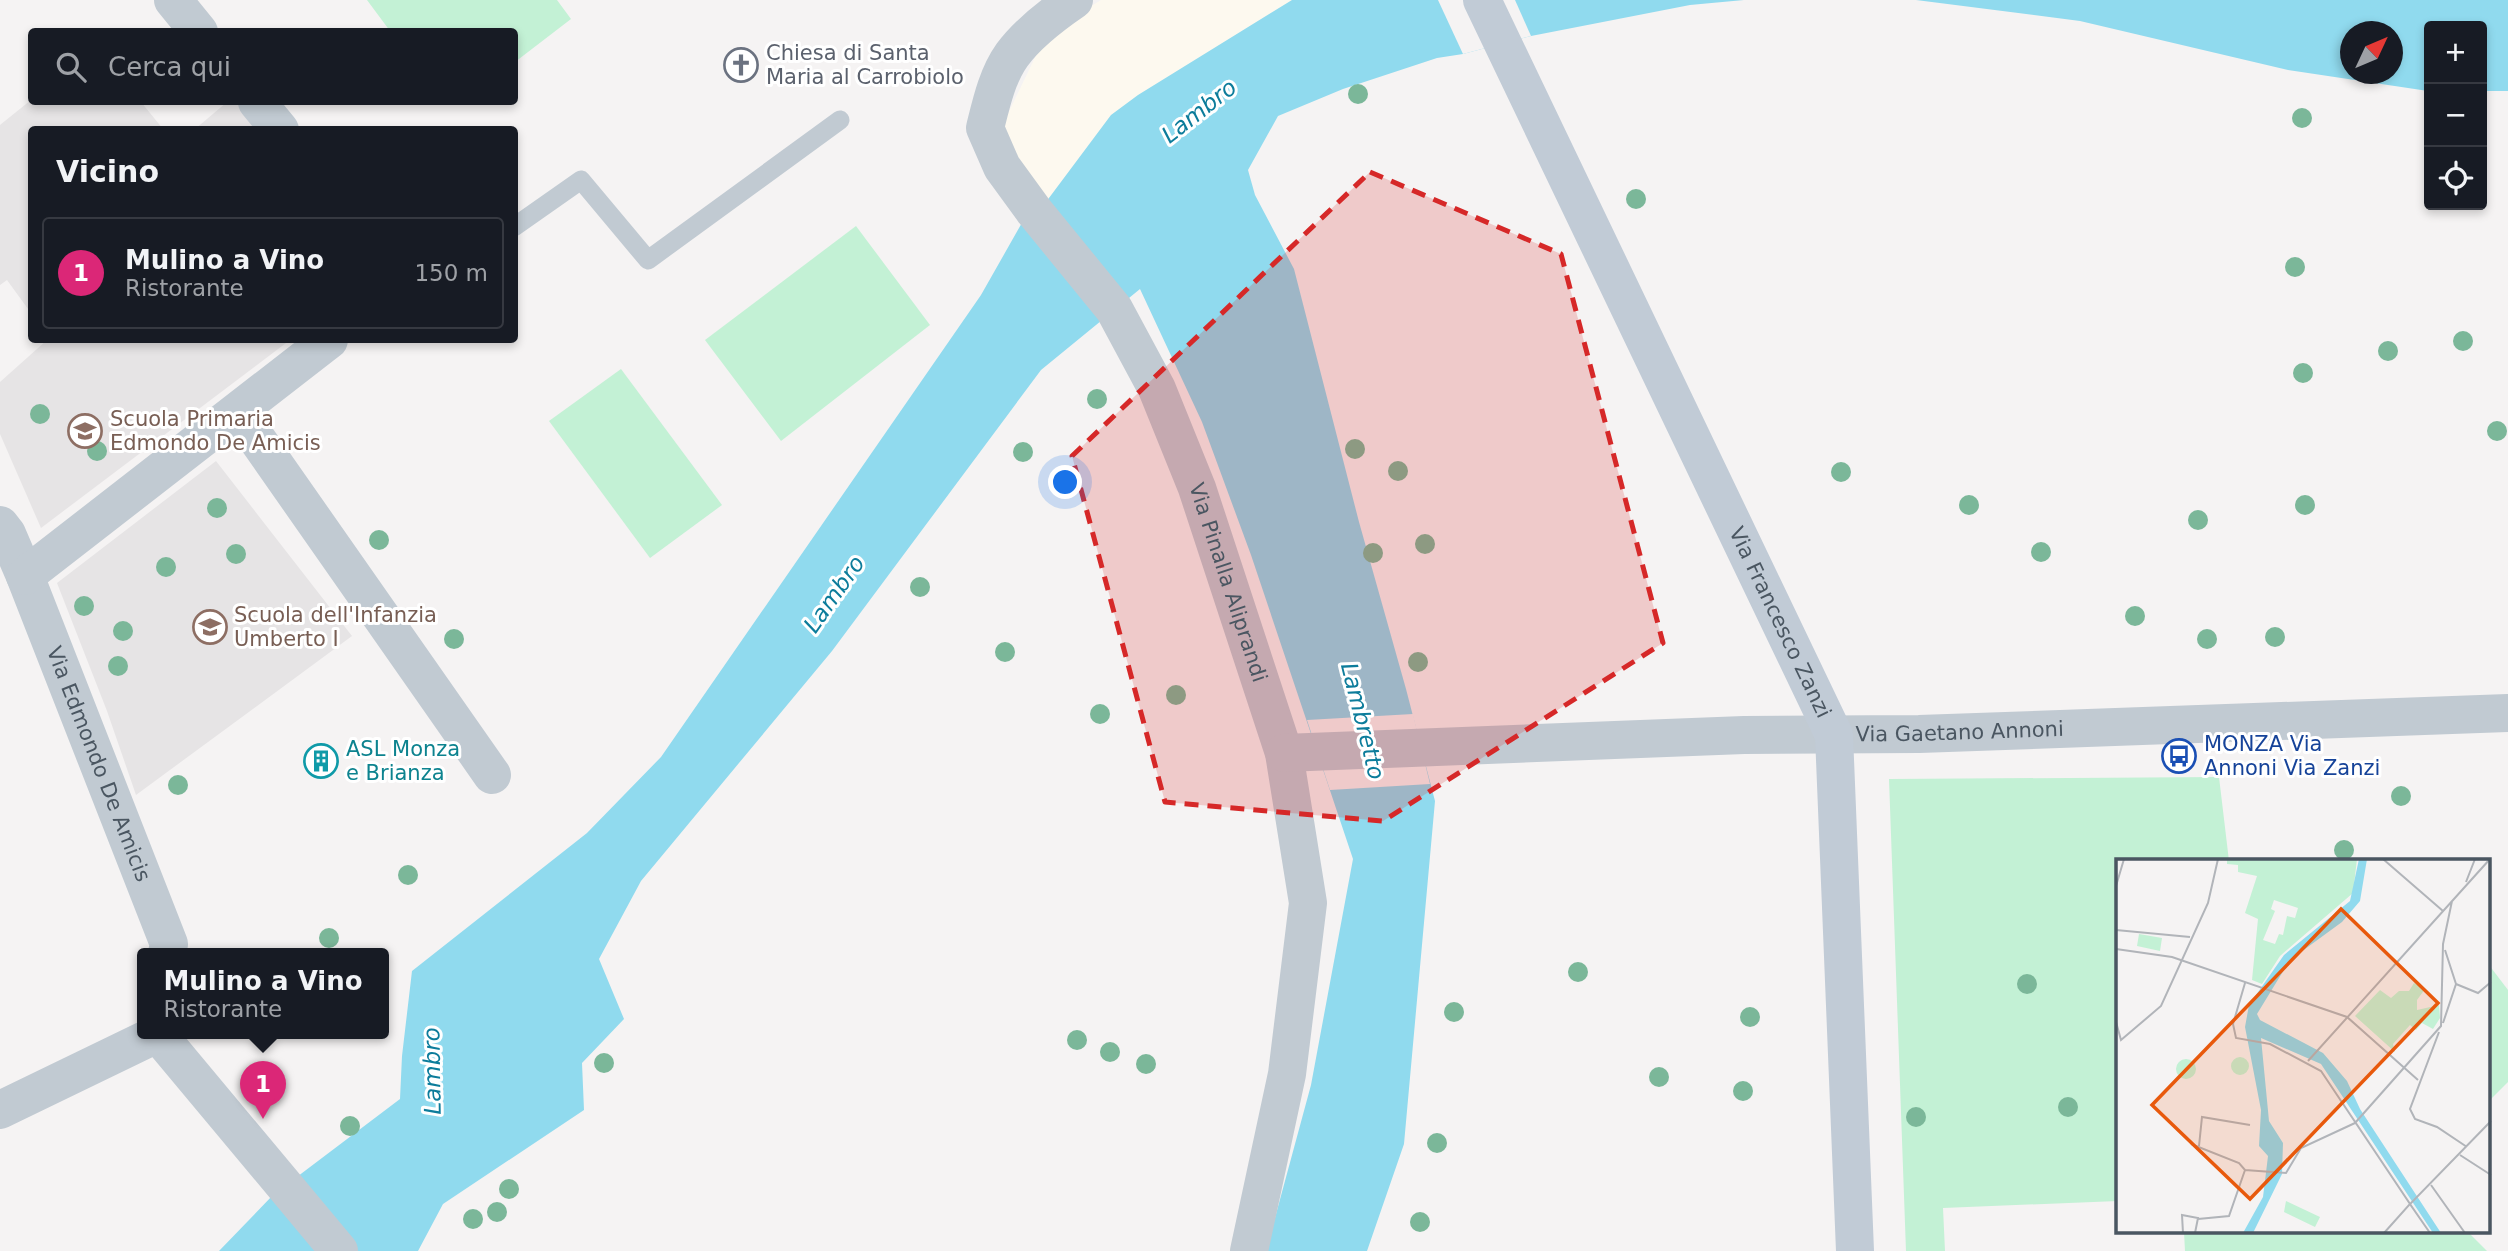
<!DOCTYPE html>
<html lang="it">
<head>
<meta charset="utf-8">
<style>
	body { margin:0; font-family:"DejaVu Sans",sans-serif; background:#242831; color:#f1f3f6 }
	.controls { position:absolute; right:21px; top:21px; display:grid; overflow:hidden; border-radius:7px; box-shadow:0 4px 10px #0003 }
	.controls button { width:63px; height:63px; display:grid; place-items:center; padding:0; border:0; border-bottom:2px solid #363941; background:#171b24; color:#f1f3f6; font:35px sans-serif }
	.compass { position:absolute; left:2340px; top:21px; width:63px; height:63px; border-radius:50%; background:#171b24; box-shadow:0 4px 10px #0003; rotate:46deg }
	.you { position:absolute; left:1066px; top:483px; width:24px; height:24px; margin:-18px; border:5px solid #fff; border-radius:50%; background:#1a73e8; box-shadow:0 0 0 10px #1a73e833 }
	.badge { display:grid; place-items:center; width:46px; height:46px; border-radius:50%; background:#db2777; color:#fff; font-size:23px; font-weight:700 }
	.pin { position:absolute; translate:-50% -58px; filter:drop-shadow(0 2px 4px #0008) }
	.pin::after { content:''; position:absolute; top:37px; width:24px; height:21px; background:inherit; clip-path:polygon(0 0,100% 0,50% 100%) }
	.popup { position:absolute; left:137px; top:948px; width:252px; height:91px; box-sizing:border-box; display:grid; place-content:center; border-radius:7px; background:#171b24; filter:drop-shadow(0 2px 5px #0005); font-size:23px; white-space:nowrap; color:#9ea1a6 }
	.popup b { font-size:26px; color:#f1f3f6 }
	.popup::after { content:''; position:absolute; left:50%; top:100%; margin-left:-14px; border:14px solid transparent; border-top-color:#171b24 }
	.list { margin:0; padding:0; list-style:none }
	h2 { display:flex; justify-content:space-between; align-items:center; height:91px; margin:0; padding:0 28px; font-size:30px }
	h2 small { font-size:23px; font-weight:400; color:#9ea1a6 }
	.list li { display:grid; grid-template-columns:46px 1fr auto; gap:21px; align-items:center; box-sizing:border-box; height:112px; margin:0 14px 14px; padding:0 14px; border:2px solid #363941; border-radius:7px }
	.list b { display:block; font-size:26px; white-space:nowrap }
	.list p { margin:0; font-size:23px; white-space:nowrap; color:#9ea1a6 }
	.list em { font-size:23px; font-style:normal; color:#9ea1a6 }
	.icon { flex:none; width:38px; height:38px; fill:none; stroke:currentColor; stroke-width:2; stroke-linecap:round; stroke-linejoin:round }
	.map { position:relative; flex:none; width:2508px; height:1251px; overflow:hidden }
	.search { position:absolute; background:#171b24; box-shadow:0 4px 10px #0003; left:28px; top:28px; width:490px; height:77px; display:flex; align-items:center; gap:18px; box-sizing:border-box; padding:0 24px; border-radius:7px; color:#9ea1a6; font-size:26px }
	.panel { position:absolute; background:#171b24; box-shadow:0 4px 10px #0003; left:28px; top:126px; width:490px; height:217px; border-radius:7px }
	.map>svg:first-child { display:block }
	.commercial { fill:#fdf9ef }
	.education { fill:#e6e4e5 }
	.green { fill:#c3f1d5 }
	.water { fill:#90daee; fill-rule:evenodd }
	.pier { fill:#f5f3f3 }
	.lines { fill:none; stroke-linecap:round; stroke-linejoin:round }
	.lane { stroke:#c1cad2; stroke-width:19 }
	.street { stroke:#c1cad2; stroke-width:38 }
	.secondary { stroke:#c1cbd6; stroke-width:38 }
	.tree { fill:#7bb799 }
	.marked { fill:#d62828; fill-opacity:0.2; stroke:#d62828; stroke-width:5; stroke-dasharray:14 9; stroke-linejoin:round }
	.labels { text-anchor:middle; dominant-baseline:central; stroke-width:6; stroke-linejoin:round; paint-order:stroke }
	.worship-label { font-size:21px; fill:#5b616d; stroke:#fff; text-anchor:start }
	.education-label { font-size:21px; fill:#785e54; stroke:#fff; text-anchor:start }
	.street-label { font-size:21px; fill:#4a5661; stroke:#fff }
	.transit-label { font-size:21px; fill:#164399; stroke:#fff; text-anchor:start }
	.culture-label { font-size:21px; fill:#0d838f; stroke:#fff; text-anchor:start }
	.water-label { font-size:23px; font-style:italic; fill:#0c7c9b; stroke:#fff }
	.inset-road { fill:none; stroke:#b1b4b9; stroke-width:2 }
	.view { fill:#e8590c; fill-opacity:0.15; stroke:#e8590c; stroke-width:3.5 }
	.inset-edge { fill:none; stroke:#4a5661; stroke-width:3.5 }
</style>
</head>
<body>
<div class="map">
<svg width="2508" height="1251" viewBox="0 0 2508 1251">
	<rect width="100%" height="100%" fill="#f5f3f3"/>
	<polygon class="commercial" points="1101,0 1292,0 1111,115 1046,202 1008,152 1004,122 1040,47 1067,21"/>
	<g class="education">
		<polygon points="31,100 141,102 163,129 32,130 31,313 7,280 0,285 0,125"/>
		<polygon points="227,102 241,102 262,130 194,130"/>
		<polygon points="47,340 290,340 41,528 0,434 0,382"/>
		<polygon points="216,461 352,636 136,795 107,711 57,583"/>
	</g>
	<g class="green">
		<polygon points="367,0 557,0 571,19 515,62 514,32 390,31"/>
		<polygon points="856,226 930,325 781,441 705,340"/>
		<polygon points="621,369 722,505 650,558 549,421"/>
		<polygon points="2219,777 2229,861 2118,861 2118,1201 1943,1208 1945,1251 1906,1251 1889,779"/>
		<polygon points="2489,965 2508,990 2508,1082 2489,1101"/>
		<polygon points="2184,1232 2468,1232 2487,1251 2185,1251"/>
	</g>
	<g class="water">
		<polygon points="1292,0 1744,0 1690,5 1531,36 1463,54 1437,58 1343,89 1278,116 1248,170 1255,195 1294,269 1359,522 1406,689 1435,801 1404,1144 1367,1251 1266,1251 1311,1085 1353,859 1251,555 1202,422 1140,289 1041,370 832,651 641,881 599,959 624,1019 582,1063 584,1110 443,1204 418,1251 219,1251 273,1195 400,1099 402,1056 412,971 587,833 661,757 981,295 1023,221 1046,202 1111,115 1138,95"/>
		<path d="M 1916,0 L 2508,0 L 2508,91 L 2482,91 L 2482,26 L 2429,26 L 2428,91 L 2288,70 L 2080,21 ZM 2350,32 L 2392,32 L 2392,74 L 2350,74 Z"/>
	</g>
	<g class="pier">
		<polygon points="1438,0 1515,0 1531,36 1463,54"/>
		<polygon points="1413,714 1430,784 1330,790 1307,720"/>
	</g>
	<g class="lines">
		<polyline class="lane" points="514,227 581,180 648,260 840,120"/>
		<g class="street">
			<polyline points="173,0 199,32"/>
			<path id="s1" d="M 1074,0 C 1052,15 1028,33 1012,55 C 997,76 991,104 985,128 L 1002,167 L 1034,211 L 1114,309 L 1157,389 L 1197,488 L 1284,753 L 1308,903 L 1287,1074 L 1249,1251"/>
			<polyline points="257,102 280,130"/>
			<polyline points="238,412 492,775"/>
			<path id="s2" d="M 0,525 L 7,534 L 25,576 L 169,944 L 167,953"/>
			<polyline points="25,576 329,340"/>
			<path id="s3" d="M 1284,753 L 1744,735 L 1919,734 L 2508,713"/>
			<polyline points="157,1033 339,1251"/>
			<polyline points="0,1110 157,1034"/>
		</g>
		<path class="secondary" id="s4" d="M 1482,0 L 1834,735 L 1855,1251"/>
	</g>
	<g class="tree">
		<circle cx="1358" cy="94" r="10"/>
		<circle cx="2302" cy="118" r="10"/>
		<circle cx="1636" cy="199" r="10"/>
		<circle cx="2295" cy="267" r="10"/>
		<circle cx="2463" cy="341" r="10"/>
		<circle cx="2388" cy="351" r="10"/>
		<circle cx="2303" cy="373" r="10"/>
		<circle cx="1097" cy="399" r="10"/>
		<circle cx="40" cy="414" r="10"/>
		<circle cx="2497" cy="431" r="10"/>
		<circle cx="1355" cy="449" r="10"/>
		<circle cx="97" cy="451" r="10"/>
		<circle cx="1023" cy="452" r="10"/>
		<circle cx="1398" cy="471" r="10"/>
		<circle cx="1841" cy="472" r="10"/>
		<circle cx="1969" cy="505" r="10"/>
		<circle cx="2305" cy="505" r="10"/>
		<circle cx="217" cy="508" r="10"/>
		<circle cx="2198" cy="520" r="10"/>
		<circle cx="379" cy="540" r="10"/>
		<circle cx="1425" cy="544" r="10"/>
		<circle cx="2041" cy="552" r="10"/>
		<circle cx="1373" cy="553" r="10"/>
		<circle cx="236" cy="554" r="10"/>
		<circle cx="166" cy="567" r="10"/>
		<circle cx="920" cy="587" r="10"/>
		<circle cx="84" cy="606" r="10"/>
		<circle cx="2135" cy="616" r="10"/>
		<circle cx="123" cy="631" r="10"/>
		<circle cx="2275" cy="637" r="10"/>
		<circle cx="454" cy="639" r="10"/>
		<circle cx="2207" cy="639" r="10"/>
		<circle cx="1005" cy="652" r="10"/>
		<circle cx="1418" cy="662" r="10"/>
		<circle cx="118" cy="666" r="10"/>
		<circle cx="1176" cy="695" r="10"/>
		<circle cx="1100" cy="714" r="10"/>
		<circle cx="178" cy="785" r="10"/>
		<circle cx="2401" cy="796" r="10"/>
		<circle cx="2344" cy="850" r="10"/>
		<circle cx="408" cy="875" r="10"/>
		<circle cx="329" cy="938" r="10"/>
		<circle cx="1578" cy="972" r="10"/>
		<circle cx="2027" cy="984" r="10"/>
		<circle cx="1454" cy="1012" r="10"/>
		<circle cx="1750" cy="1017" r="10"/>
		<circle cx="1077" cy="1040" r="10"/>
		<circle cx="1110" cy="1052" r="10"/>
		<circle cx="604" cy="1063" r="10"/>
		<circle cx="1146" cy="1064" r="10"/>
		<circle cx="1659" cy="1077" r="10"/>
		<circle cx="1743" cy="1091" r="10"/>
		<circle cx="2068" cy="1107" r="10"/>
		<circle cx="1916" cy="1117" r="10"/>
		<circle cx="350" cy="1126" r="10"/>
		<circle cx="1437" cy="1143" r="10"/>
		<circle cx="509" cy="1189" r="10"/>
		<circle cx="497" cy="1212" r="10"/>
		<circle cx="473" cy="1219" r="10"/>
		<circle cx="1420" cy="1222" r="10"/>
	</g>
	<path class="marked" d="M 1370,172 L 1561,254 L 1663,643 L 1383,821 L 1165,802 L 1072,456 Z"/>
	<defs>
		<g id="church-ring" transform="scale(1.75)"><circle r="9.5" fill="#fff" stroke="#6b7280" stroke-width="1.5"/><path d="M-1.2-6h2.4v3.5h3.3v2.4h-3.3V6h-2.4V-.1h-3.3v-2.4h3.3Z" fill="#6b7280"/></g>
		<g id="school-ring" transform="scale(1.75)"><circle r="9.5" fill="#fff" stroke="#8d6e63" stroke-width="1.5"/><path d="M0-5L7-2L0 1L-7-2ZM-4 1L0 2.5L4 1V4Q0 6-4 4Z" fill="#8d6e63"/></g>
		<g id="bus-ring" transform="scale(1.75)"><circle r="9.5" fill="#fff" stroke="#1a4fb4" stroke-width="1.5"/><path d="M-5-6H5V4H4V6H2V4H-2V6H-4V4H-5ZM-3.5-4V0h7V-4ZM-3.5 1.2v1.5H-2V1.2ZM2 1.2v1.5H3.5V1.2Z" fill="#1a4fb4"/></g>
		<g id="building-ring" transform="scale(1.75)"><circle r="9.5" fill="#fff" stroke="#0f9aa8" stroke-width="1.5"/><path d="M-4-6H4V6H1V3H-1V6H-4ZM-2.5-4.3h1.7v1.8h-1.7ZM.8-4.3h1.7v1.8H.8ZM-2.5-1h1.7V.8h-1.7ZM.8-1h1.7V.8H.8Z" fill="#0f9aa8"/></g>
	</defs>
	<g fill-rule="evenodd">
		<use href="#church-ring" x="741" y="65"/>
		<use href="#school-ring" x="85" y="431"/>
		<use href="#school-ring" x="210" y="627"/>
		<use href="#bus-ring" x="2179" y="756"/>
		<use href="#building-ring" x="321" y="761"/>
	</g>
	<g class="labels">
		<g class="worship-label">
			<text x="766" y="53">Chiesa di Santa<tspan x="766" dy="24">Maria al Carrobiolo</tspan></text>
		</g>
		<g class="education-label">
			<text x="110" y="419">Scuola Primaria<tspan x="110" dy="24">Edmondo De Amicis</tspan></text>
			<text x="234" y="615">Scuola dell'Infanzia<tspan x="234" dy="24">Umberto I</tspan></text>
		</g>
		<g class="street-label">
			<text stroke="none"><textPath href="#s1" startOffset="682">Via Pinalla Aliprandi</textPath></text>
			<text stroke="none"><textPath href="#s4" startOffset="690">Via Francesco Zanzi</textPath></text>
			<text stroke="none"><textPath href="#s3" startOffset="676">Via Gaetano Annoni</textPath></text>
			<text stroke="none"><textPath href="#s2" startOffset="259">Via Edmondo De Amicis</textPath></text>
		</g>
		<g class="transit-label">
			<text x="2204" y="744">MONZA Via<tspan x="2204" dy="24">Annoni Via Zanzi</tspan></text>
		</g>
		<g class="culture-label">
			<text x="346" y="749">ASL Monza<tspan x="346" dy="24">e Brianza</tspan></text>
		</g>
		<g class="water-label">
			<text transform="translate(1199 111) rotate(-38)">Lambro</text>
			<text transform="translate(834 594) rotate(-55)">Lambro</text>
			<text transform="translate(1363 721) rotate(76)">Lambretto</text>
			<text transform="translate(432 1071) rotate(-91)">Lambro</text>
		</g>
	</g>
	<g transform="translate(2116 859)">
		<rect width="374" height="374" fill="#f5f3f3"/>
		<path d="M 111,0 L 241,0 L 237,34 L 164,97 L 146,125 L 136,121 L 142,60 L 129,54 L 141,17 L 122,13 L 122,6 L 111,5 ZM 158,41 L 182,49 L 179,59 L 171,57 L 167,76 L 163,75 L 159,85 L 147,81 L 159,52 L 155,50 ZM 23,75 L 46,79 L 44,92 L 21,87 ZM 298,124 L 309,130 L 301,141 L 301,151 L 323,146 L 324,159 L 317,170 L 306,164 L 300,171 L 294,166 L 277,185 L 279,193 L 239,157 L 264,131 L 275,139 L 283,132 L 293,132 ZM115 207a9 9 0 1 1 18 0a9 9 0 1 1-18 0ZM60 210a10 10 0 1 1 20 0a10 10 0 1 1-20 0ZM 170,342 L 204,358 L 199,368 L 168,353 Z" fill="#c3f1d5" fill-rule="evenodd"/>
		<path d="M 243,0 L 251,0 L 244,42 L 226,63 L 174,101 L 141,155 L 144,161 L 207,194 L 231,222 L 244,250 L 325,374 L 317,374 L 205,205 L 145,179 L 153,262 L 167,284 L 166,315 L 137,374 L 127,374 L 147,338 L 152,297 L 143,287 L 145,251 L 129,168 L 133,146 L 168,96 L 234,42 Z" fill="#90daee"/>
		<path class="inset-road" d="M 267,0 L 327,52M 350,23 L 359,0M 0,27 L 8,0M 0,71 L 74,78M 0,90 L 56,98 L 231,158 L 302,221M 129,124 L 117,165 L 120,179 L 154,185 L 205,212 L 294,345 L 268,374M 340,125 L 362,134 L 375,123M 0,163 L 5,181 L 45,147 L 92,44 L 102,0M 327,164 L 340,125 L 329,91M 323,173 L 294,250 L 299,260 L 321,268 L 351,288M 192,202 L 374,0M 239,264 L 325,167 L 327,85 L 336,42M 75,285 L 123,304 L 129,311 L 170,314 L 185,289 L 239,264M 83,287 L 86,258 L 134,266M 344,296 L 375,316M 315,326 L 349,374M 82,360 L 113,357 L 129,311M 67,374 L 66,356 L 82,359 L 79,374M 314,374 L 294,345 L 375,262"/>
		<path class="view" d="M 225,50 L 322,144 L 134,340 L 36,246 Z"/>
		<rect width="374" height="374" class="inset-edge"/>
	</g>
</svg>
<div class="controls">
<button>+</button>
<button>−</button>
<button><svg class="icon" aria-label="locate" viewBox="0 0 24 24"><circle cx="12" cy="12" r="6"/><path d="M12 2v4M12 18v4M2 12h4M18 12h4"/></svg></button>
</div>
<svg class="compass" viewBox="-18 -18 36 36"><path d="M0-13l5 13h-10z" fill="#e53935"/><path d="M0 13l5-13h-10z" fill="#9ea1a6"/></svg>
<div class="you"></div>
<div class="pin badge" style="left:263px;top:1119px">1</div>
<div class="popup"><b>Mulino a Vino</b>Ristorante</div>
<div class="search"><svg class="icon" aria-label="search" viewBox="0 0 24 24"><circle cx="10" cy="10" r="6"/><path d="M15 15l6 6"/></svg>Cerca qui</div>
<section class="panel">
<h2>Vicino<small></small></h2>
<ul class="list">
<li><span class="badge">1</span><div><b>Mulino a Vino</b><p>Ristorante</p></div><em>150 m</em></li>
</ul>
</section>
</div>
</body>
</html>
